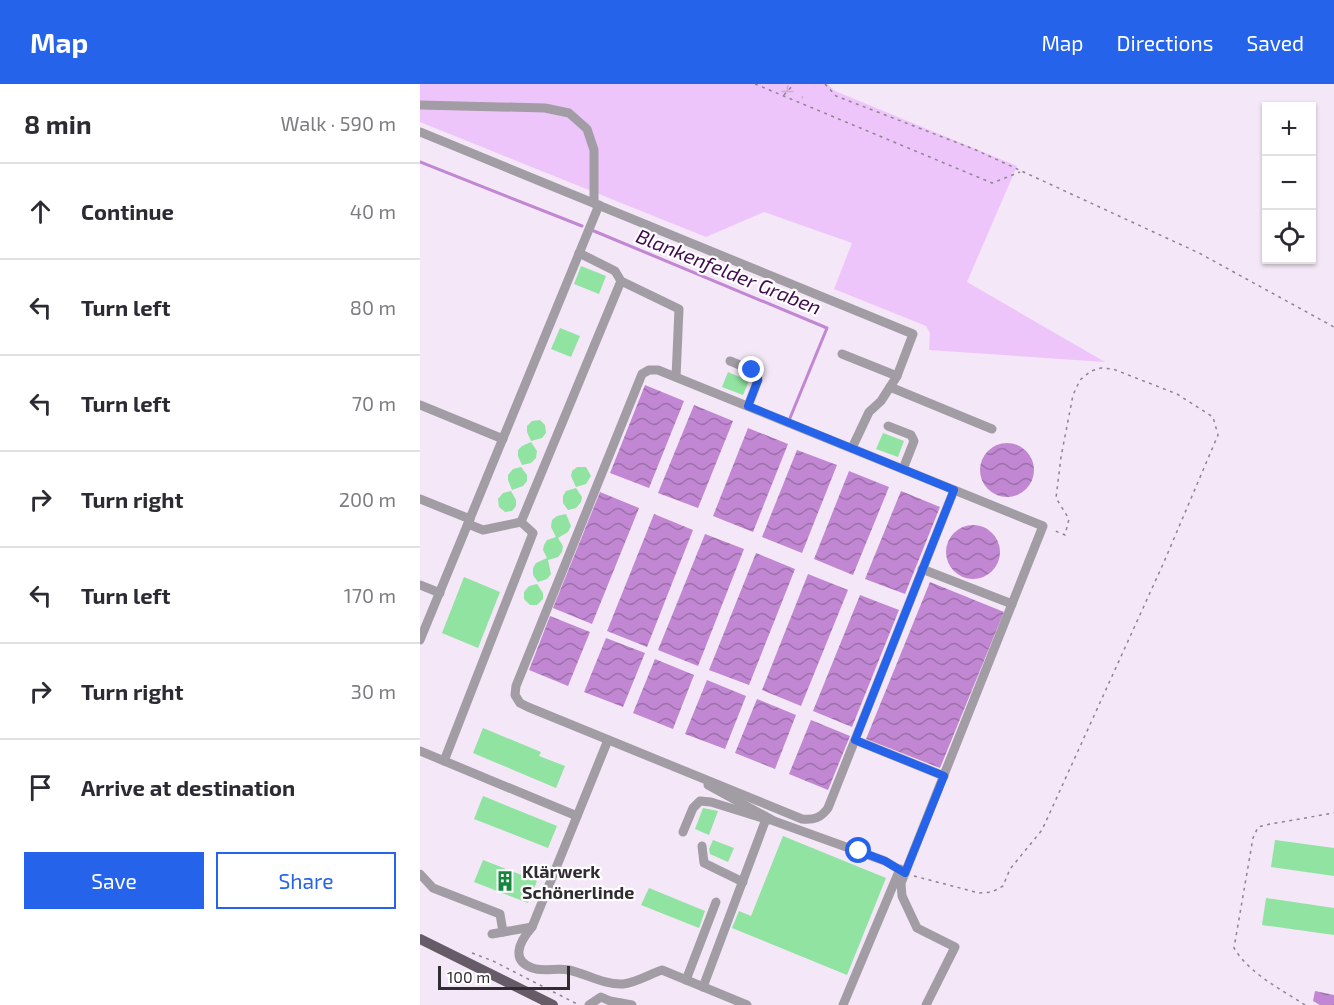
<!DOCTYPE html>
<html lang="en">
<head>
<meta charset="utf-8">
<style>
	body { margin:0; font-family:"Exo 2",sans-serif; background:#f2f2f3; color:#2b2b33 }
	.controls { position:absolute; right:18px; top:18px; display:grid; overflow:hidden; border-radius:0px; box-shadow:0 2px 4px #0004 }
	.controls button { width:54px; height:54px; display:grid; place-items:center; padding:0; border:0; border-bottom:2px solid #e1e1e2; background:#fff; color:#2b2b33; font:30px sans-serif }
	.scale { position:absolute; left:18px; bottom:15px; width:132px; box-sizing:border-box; padding-left:6px; border:3px solid #312c32; border-top:0; font-size:16px; line-height:21px; white-space:nowrap; color:#312c32; -webkit-text-stroke:4px #fff; paint-order:stroke }
	.stop { position:absolute; width:18px; height:18px; margin:-14px; border:4px solid #2563eb; border-radius:50%; background:#fff }
	.stop.end { background:#2563eb; border-color:#fff; box-shadow:0 2px 6px #0008 }
	.list { margin:0; padding:0; list-style:none }
	h2 { display:flex; justify-content:space-between; align-items:center; height:78px; margin:0; padding:0 24px; font-size:26px }
	h2 small { font-size:20px; font-weight:400; color:#7c7c81 }
	.list li { display:grid; grid-template-columns:39px 1fr auto; gap:18px; align-items:center; box-sizing:border-box; height:96px; padding:0 24px; border-top:2px solid #e1e1e2 }
	.list b { display:block; font-size:22px; white-space:nowrap }
	.list em { font-size:20px; font-style:normal; color:#7c7c81 }
	.actions { display:flex; gap:12px; padding:18px 24px }
	.actions a { flex:1; padding:14px 0; border:2px solid #2563eb; border-radius:0px; text-align:center; font-size:21px; color:#2563eb }
	.actions .main { background:#2563eb; color:#fff }
	.icon { flex:none; width:33px; height:33px; fill:none; stroke:currentColor; stroke-width:2; stroke-linecap:round; stroke-linejoin:round }
	.map { position:relative; flex:none; width:914px; height:921px; overflow:hidden }
	header { display:flex; align-items:center; gap:36px; box-sizing:border-box; height:84px; padding:0 30px; background:#2563eb; color:#fff }
	header strong { font-size:28px }
	nav { display:flex; gap:33px; margin-inline-start:auto; font-size:21px }
	main { display:flex }
	aside { flex:1; background:#fff }
	.map>svg:first-child { display:block }
	.green { fill:#eec5fa }
	.wetland { fill:url(#wetland-marsh) }
	.water { fill:url(#water-waves) }
	.lines { fill:none; stroke-linecap:round; stroke-linejoin:round }
	.stream { stroke:#c187d2; stroke-width:3 }
	.building { fill:#90e3a1 }
	.path { stroke:#8c848e; stroke-width:1.5; stroke-dasharray:3 4.5; stroke-linecap:butt }
	.minor { stroke:#a29da4; stroke-width:9 }
	.major { stroke:#655c68; stroke-width:10 }
	.route { stroke:#2563eb; stroke-width:8 }
	.labels { text-anchor:middle; dominant-baseline:central; stroke-width:4.5; stroke-linejoin:round; paint-order:stroke }
	.poi-label { font-size:18px; font-weight:bold; fill:#312c32; stroke:#fff; text-anchor:start }
	.water-label { font-size:20px; font-style:italic; fill:#41094f; stroke:#fff }
</style>
</head>
<body>
<header>
<strong>Map</strong>
<nav><a>Map</a><a>Directions</a><a>Saved</a></nav>
</header>
<main>
<aside>
<h2>8 min<small>Walk · 590 m</small></h2>
<ul class="list">
<li><svg class="icon" aria-label="ahead" viewBox="0 0 24 24"><path d="M12 20V5M6 11l6-6 6 6"/></svg><div><b>Continue</b></div><em>40 m</em></li>
<li><svg class="icon" aria-label="left" viewBox="0 0 24 24"><path d="M17 20v-9H6M10 6l-5 5 5 5"/></svg><div><b>Turn left</b></div><em>80 m</em></li>
<li><svg class="icon" aria-label="left" viewBox="0 0 24 24"><path d="M17 20v-9H6M10 6l-5 5 5 5"/></svg><div><b>Turn left</b></div><em>70 m</em></li>
<li><svg class="icon" aria-label="right" viewBox="0 0 24 24"><path d="M7 20v-9h11M14 6l5 5-5 5"/></svg><div><b>Turn right</b></div><em>200 m</em></li>
<li><svg class="icon" aria-label="left" viewBox="0 0 24 24"><path d="M17 20v-9H6M10 6l-5 5 5 5"/></svg><div><b>Turn left</b></div><em>170 m</em></li>
<li><svg class="icon" aria-label="right" viewBox="0 0 24 24"><path d="M7 20v-9h11M14 6l5 5-5 5"/></svg><div><b>Turn right</b></div><em>30 m</em></li>
<li><svg class="icon" aria-label="arrive" viewBox="0 0 24 24"><path d="M6 21V4h12l-3 4 3 4H6"/></svg><div><b>Arrive at destination</b></div></li>
</ul>
<div class="actions"><a class="main">Save</a><a>Share</a></div>
</aside>
<div class="map">
<svg width="914" height="921" viewBox="0 0 914 921">
	<defs>
		<pattern id="wetland-marsh" width="20" height="14" patternUnits="userSpaceOnUse" patternTransform="scale(1.5)"><rect width="20" height="14" fill="#eec5fa"/><path d="M1 5h8M5 5V1M11 12h8M15 12V8" fill="none" stroke="#cda9d7"/></pattern>
		<pattern id="water-waves" width="16" height="10" patternUnits="userSpaceOnUse" patternTransform="scale(1.5)"><rect width="16" height="10" fill="#c187d2"/><path d="M0 5q4-4 8 0t8 0" fill="none" stroke="#9d6fab"/></pattern>
	</defs>
	<rect width="100%" height="100%" fill="#f4e7f7"/>
	<polygon class="green" points="0,0 341,0 381,16 391,0 407,0 415,7 597,82 547,198 685,278 509,266 510,249 506,242 414,205 432,159 344,128 286,153 0,38"/>
	<polygon class="wetland" points="341,0 391,0 381,17"/>
	<g class="water">
		<polygon points="225,301 264,317 229,404 190,389"/>
		<polygon points="274,321 313,337 278,424 238,409"/>
		<polygon points="328,344 368,360 333,448 293,432"/>
		<circle cx="587" cy="386" r="27"/>
		<polygon points="377,366 417,381 382,469 342,453"/>
		<polygon points="429,387 469,403 433,491 394,475"/>
		<polygon points="481,407 520,423 485,510 445,495"/>
		<polygon points="180,408 219,424 172,540 133,524"/>
		<polygon points="234,430 273,446 227,563 187,547"/>
		<circle cx="553" cy="468" r="27"/>
		<polygon points="285,450 324,465 278,582 238,566"/>
		<polygon points="336,469 375,485 329,601 289,586"/>
		<polygon points="388,490 428,506 381,622 342,606"/>
		<polygon points="510,498 584,528 520,684 446,655"/>
		<polygon points="440,511 479,526 432,643 393,627"/>
		<polygon points="130,532 170,548 148,602 109,586"/>
		<polygon points="186,554 225,569 203,623 164,608"/>
		<polygon points="235,575 274,591 253,645 213,629"/>
		<polygon points="287,596 326,612 305,665 265,650"/>
		<polygon points="337,615 376,631 355,685 315,669"/>
		<polygon points="391,636 430,652 408,706 369,690"/>
		<polygon points="895,907 914,911 914,921 900,921 893,917"/>
	</g>
	<g class="lines">
		<g class="stream">
			<polyline points="0,78 162,142"/>
			<polyline points="174,147 407,244 370,334"/>
		</g>
	</g>
	<g class="building">
		<polygon points="161,182 186,192 179,210 154,200"/>
		<polygon points="140,244 160,252 151,273 131,265"/>
		<polygon points="308,288 329,297 323,311 302,303"/>
		<polygon points="120,336 125,341 126,349 122,354 111,357 107,348 107,342 112,337"/>
		<polygon points="463,349 484,357 478,373 456,365"/>
		<polygon points="111,358 117,367 116,374 111,379 102,381 98,372 98,366 102,362"/>
		<polygon points="101,383 107,391 107,397 103,402 92,406 88,396 88,391 93,385"/>
		<polygon points="157,383 166,383 171,392 166,400 156,403 151,392 152,387"/>
		<polygon points="156,404 162,413 161,418 156,424 148,426 143,419 143,412 146,407"/>
		<polygon points="91,407 96,416 96,422 92,427 85,428 79,423 78,415 83,409"/>
		<polygon points="146,430 151,442 148,448 138,454 143,462 142,468 138,473 128,476 131,490 127,495 118,498 113,491 113,484 116,479 127,474 123,466 124,461 127,456 136,453 131,443 132,436 137,432"/>
		<polygon points="44,493 80,508 58,564 22,549"/>
		<polygon points="117,500 123,509 123,515 117,521 110,521 104,515 104,508 109,502"/>
		<polygon points="63,644 121,668 119,672 145,682 136,704 53,669"/>
		<polygon points="63,712 137,742 128,764 54,735"/>
		<polygon points="283,724 298,727 289,751 275,745"/>
		<polygon points="363,752 466,794 427,891 312,844 319,827 331,832"/>
		<polygon points="293,756 314,764 308,778 290,770 289,765"/>
		<polygon points="855,756 914,764 914,792 851,783"/>
		<polygon points="63,776 117,797 108,819 54,798"/>
		<polygon points="229,804 285,827 279,844 221,821"/>
		<polygon points="846,814 914,824 914,851 842,841"/>
	</g>
	<g class="lines">
		<g class="path">
			<polyline points="335,0 572,99 600,88"/>
			<polyline points="405,0 416,12 556,66 779,169 914,243"/>
			<polyline points="364,11 374,0"/>
			<polyline points="494,792 559,809 572,808 583,802 590,785 622,746 744,478 798,351 793,333 757,310 693,285 681,284 671,287 660,296 653,311 641,373 636,414 649,435 645,451 633,446"/>
			<polyline points="52,869 73,877 159,921"/>
			<path d="M 885,921 C 859,904 830,890 814,864 L 833,754 L 838,743 L 850,740 L 914,729"/>
		</g>
		<g class="minor">
			<polyline points="0,21 125,24 149,29 167,45 174,66 174,119"/>
			<polyline points="0,48 493,250 477,292 470,303 572,345"/>
			<polyline points="159,169 195,187 201,197 259,225 256,293"/>
			<polyline points="422,270 477,292"/>
			<polyline points="310,277 332,286 337,290 338,296 328,322"/>
			<polyline points="0,321 83,355"/>
			<polyline points="468,342 491,351 494,357 483,385"/>
			<polyline points="432,364 449,328 461,317 470,303"/>
			<polyline points="0,415 50,435"/>
			<polyline points="101,438 201,197"/>
			<polyline points="502,485 592,520"/>
			<polyline points="0,501 20,509"/>
			<polyline points="0,556 179,121"/>
			<path d="M 188,656 L 112,843 C 99,858 89,878 116,885 C 127,887 138,884 149,886 C 167,890 184,901 203,900 C 215,899 230,890 242,886 L 327,921"/>
			<polyline points="435,656 524,692"/>
			<polyline points="0,667 157,732"/>
			<polyline points="24,677 113,449 101,438 63,446 48,440"/>
			<polyline points="288,701 354,737 465,777 485,789"/>
			<polyline points="263,748 273,724 280,717 291,718 349,736"/>
			<polyline points="282,762 284,779 323,798"/>
			<polyline points="0,790 13,804 80,830 83,848"/>
			<polyline points="72,850 112,843"/>
			<polyline points="266,896 296,818"/>
			<polyline points="283,903 346,735"/>
			<polyline points="169,921 181,913 190,917 212,921"/>
			<polyline points="423,921 480,785"/>
			<path d="M 506,921 L 535,863 L 497,844 L 482,812 L 481,799 L 623,442 L 238,286 L 229,286 L 222,290 L 96,602 L 95,611 L 100,619 L 108,623 L 382,735 C 394,736 401,734 408,724 L 534,406"/>
		</g>
		<polyline class="major" points="0,855 133,921"/>
	</g>
	<g class="lines">
		<polyline class="route" points="332,286 337,290 338,296 328,322 534,406 435,656 524,692 485,789 465,777 439,767"/>
	</g>
	<defs>
		<g id="building-bare" transform="scale(1.62)"><path d="M-4-6H4V6H1V3H-1V6H-4ZM-2.5-4.3h1.7v1.8h-1.7ZM.8-4.3h1.7v1.8H.8ZM-2.5-1h1.7V.8h-1.7ZM.8-1h1.7V.8H.8Z" fill="#15863e" stroke="#fff" stroke-width="2.5" paint-order="stroke"/></g>
	</defs>
	<g fill-rule="evenodd">
		<use href="#building-bare" x="85" y="797"/>
	</g>
	<g class="labels">
		<g class="poi-label">
			<text x="102" y="787">Klärwerk<tspan x="102" dy="21">Schönerlinde</tspan></text>
		</g>
		<g class="water-label">
			<text transform="translate(309 187) rotate(22)">Blankenfelder Graben</text>
		</g>
	</g>
</svg>
<div class="controls">
<button>+</button>
<button>−</button>
<button><svg class="icon" aria-label="locate" viewBox="0 0 24 24"><circle cx="12" cy="12" r="6"/><path d="M12 2v4M12 18v4M2 12h4M18 12h4"/></svg></button>
</div>
<div class="scale">100 m</div>
<div class="stop" style="left:439px;top:767px"></div>
<div class="stop end" style="left:332px;top:286px"></div>
</div>
</main>
</body>
</html>
